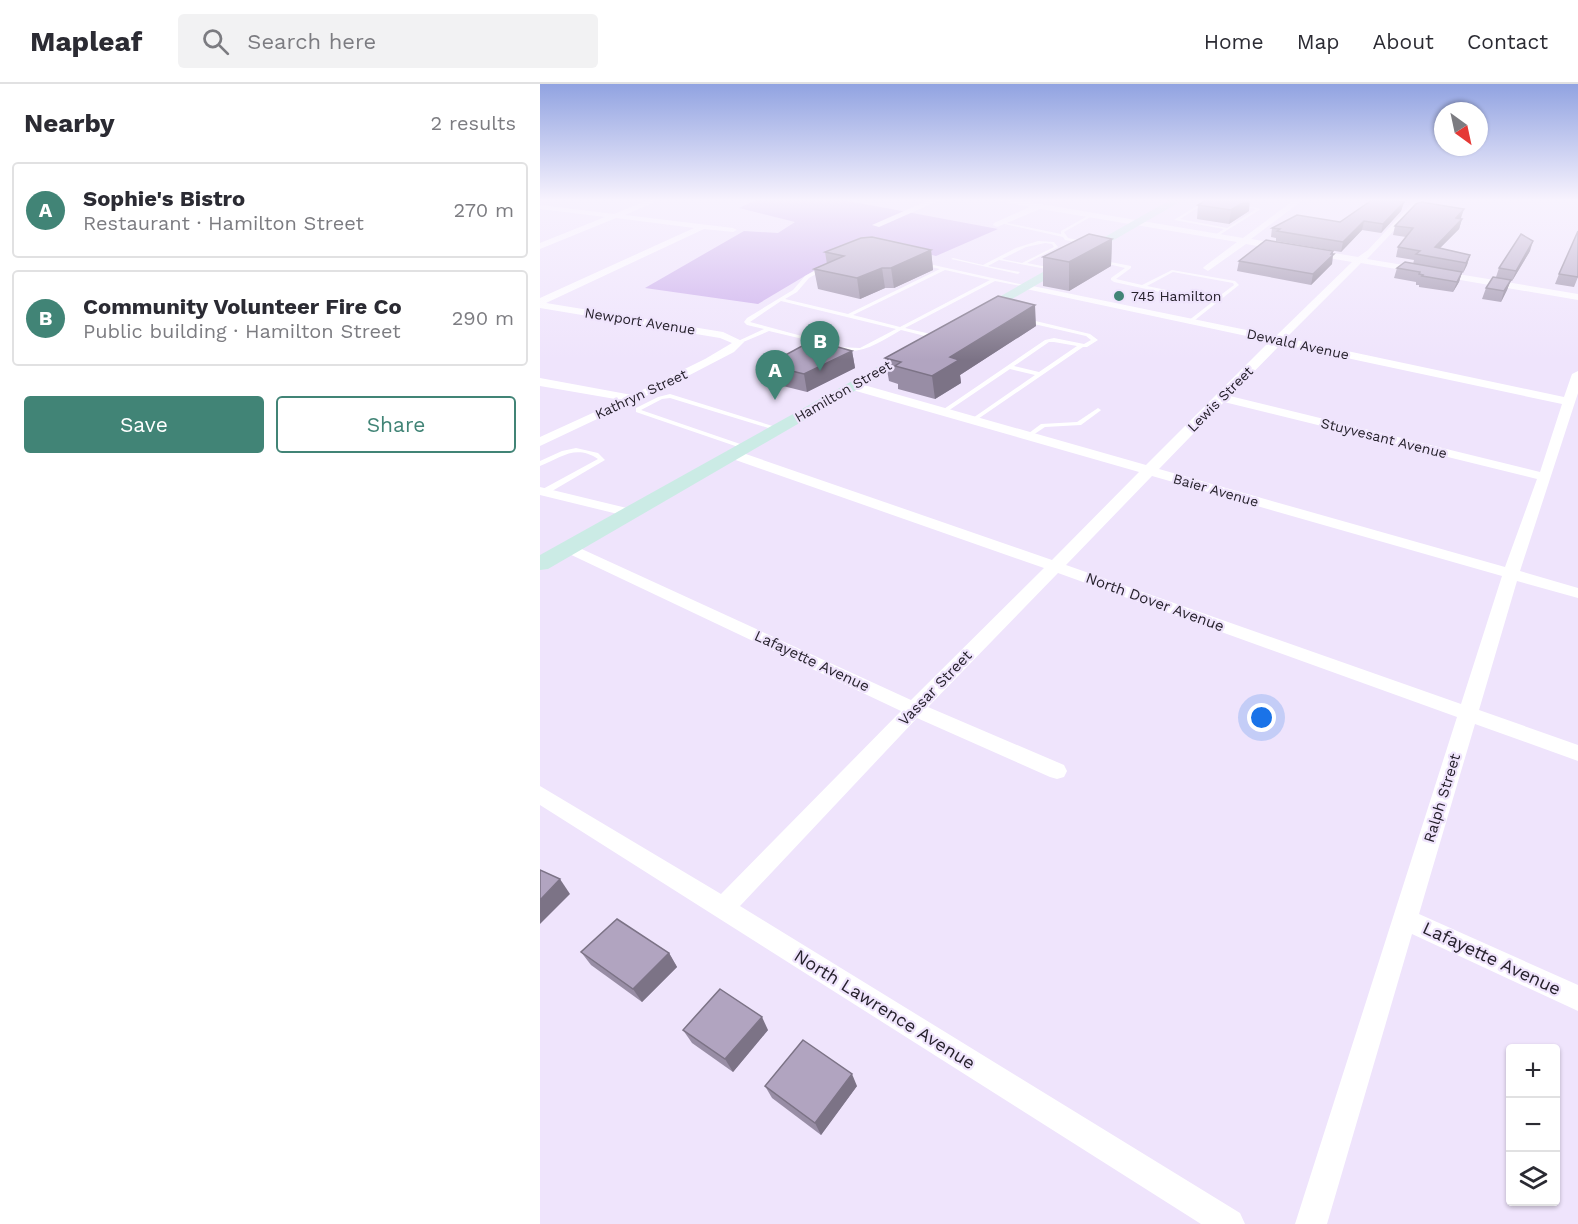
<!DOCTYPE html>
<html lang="en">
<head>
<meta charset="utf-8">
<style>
	body { margin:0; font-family:"Work Sans",sans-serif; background:#f2f2f3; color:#2b2b33 }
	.controls { position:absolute; right:18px; bottom:18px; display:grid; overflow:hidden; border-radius:6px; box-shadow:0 2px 4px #0004 }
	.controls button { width:54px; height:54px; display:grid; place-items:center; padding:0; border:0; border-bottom:2px solid #e1e1e2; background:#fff; color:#2b2b33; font:30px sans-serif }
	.compass { position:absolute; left:894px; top:18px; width:54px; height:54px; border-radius:50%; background:#fff; box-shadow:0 2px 4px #0004; rotate:147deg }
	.you { position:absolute; left:722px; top:634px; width:21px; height:21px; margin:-15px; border:4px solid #fff; border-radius:50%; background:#1a73e8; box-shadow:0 0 0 9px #1a73e833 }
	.badge { display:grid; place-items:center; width:39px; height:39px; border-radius:50%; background:#418476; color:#fff; font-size:20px; font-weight:700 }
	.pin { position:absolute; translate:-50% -50px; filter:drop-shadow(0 2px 3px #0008) }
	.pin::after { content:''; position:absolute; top:32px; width:21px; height:18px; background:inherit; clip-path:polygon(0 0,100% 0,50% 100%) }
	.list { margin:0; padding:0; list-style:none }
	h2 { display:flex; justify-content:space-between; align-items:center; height:78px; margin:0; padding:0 24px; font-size:26px }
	h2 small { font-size:20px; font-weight:400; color:#7c7c81 }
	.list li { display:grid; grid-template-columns:39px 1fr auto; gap:18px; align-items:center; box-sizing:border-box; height:96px; margin:0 12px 12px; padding:0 12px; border:2px solid #e1e1e2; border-radius:6px }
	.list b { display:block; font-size:22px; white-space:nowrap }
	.list p { margin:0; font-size:20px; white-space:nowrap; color:#7c7c81 }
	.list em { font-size:20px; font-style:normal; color:#7c7c81 }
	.actions { display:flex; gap:12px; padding:18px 24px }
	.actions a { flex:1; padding:14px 0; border:2px solid #418476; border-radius:6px; text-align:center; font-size:21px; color:#418476 }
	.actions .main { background:#418476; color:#fff }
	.icon { flex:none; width:33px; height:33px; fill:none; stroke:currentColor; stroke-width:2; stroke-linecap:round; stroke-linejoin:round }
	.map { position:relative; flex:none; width:1038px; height:1140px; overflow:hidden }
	header { display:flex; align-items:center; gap:36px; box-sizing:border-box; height:84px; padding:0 30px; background:#fff; border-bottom:2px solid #e1e1e2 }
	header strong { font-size:28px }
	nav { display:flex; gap:33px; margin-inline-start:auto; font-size:21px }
	.search { width:420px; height:54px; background:#f2f2f3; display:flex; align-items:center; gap:15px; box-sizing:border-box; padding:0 21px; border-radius:6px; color:#7c7c81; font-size:22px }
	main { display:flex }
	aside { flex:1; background:#fff }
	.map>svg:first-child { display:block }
	.green { fill:#caaceb }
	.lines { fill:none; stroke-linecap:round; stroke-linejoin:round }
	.lane { fill:#fff; fill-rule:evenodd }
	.street { fill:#fff; fill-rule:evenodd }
	.secondary { fill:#cbebe5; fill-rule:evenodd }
	.wall { fill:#988da5 }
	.shaded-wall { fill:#7c7386 }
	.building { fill:#b1a4c0; stroke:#7c7386; stroke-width:1.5 }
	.poi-dot { fill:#418476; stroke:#efe4fc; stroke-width:2 }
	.labels { text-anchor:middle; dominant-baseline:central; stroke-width:4.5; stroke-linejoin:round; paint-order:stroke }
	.far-poi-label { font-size:14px; fill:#26212c; stroke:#efe4fc; text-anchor:start }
	.far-street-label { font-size:14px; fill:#26212c; stroke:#efe4fc }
	.street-label { font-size:15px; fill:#26212c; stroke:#efe4fc }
	.near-street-label { font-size:18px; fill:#26212c; stroke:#efe4fc }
</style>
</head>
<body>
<header>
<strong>Mapleaf</strong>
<div class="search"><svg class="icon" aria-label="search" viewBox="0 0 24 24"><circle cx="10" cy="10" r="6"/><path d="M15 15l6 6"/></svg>Search here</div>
<nav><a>Home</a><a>Map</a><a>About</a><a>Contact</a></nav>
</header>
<main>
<aside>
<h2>Nearby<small>2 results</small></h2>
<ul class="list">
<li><span class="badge">A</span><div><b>Sophie's Bistro</b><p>Restaurant · Hamilton Street</p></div><em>270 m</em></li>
<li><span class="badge">B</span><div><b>Community Volunteer Fire Co</b><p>Public building · Hamilton Street</p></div><em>290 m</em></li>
</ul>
<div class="actions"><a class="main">Save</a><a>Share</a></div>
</aside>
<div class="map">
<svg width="1038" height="1140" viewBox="0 0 1038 1140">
	<rect width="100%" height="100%" fill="#efe4fc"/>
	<polygon class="green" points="216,116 303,116 458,145 396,172 327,155 218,220 105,204 204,147 238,149 255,138 199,124"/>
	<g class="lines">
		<g class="lane">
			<polygon points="654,116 670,116 678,118 667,118 640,135 687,144 716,125 697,122 697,120 721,125 676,153 675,151 684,145 634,136 663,118"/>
			<polygon points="551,130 554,131 524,148 528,154 548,158 547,160 525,156 523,153 460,139 462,138 521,150 521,147"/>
			<path d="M 498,157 L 514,158 L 518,163 L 487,179 L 517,185 L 517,187 L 459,176 L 448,182 L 480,188 L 478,190 L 411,175 L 413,174 L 443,181 L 476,164 ZM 505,159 L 512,160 L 514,163 L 482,179 L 462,175 L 486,163 Z"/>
			<path d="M 560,176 L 591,182 L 591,184 L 576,195 L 602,201 L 632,186 L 695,197 L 699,201 L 650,240 L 647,238 L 648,237 L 671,219 L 574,198 L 571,196 L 571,194 L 585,184 L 560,178 ZM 633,188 L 693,199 L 694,201 L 674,216 L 607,202 Z"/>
			<path d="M 380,178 L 488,202 L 486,203 L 455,197 L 365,244 L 399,252 L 399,254 L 397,255 L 361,246 C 341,257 319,274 295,264 L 296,263 L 320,264 L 356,245 L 241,217 L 210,238 L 284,258 L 284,260 L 229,247 L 201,259 L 196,258 L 224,245 L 207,241 L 204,238 L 207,234 L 253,206 L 265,192 L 284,182 L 288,183 L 269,194 L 257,208 L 245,215 L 308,230 L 400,185 L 378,180 ZM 405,186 L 450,196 L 360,243 L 313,231 Z"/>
			<path d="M 483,234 L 550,250 L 558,256 L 547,263 L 543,263 L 435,337 L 430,336 L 495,291 L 470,285 L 405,329 L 401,329 L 401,327 L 505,256 L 514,254 L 544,260 L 551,256 L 546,252 L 481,237 L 480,236 ZM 509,258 L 514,258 L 537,262 L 499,288 L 474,282 Z"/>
			<polygon points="130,310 239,344 240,345 235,346 130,314 122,315 101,326 206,362 207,363 204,365 96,328 96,324 118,313"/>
			<polygon points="558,324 561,326 560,327 541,341 505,343 490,353 485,352 501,340 537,338"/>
			<path d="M 36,364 L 58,369 L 65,376 L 7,410 L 1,410 L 1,406 L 58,375 C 35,360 21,374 0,382 L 0,377 L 22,367 Z"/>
		</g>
		<g class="street">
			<polygon points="108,116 119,116 85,131 193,144 197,146 193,148 164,145 6,219 183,248 204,258 194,268 144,294 0,362 0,353 81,316 0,302 0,294 92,311 165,275 192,259 180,254 0,224 0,214 154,144 76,134 0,165 0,159 65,133 0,125 0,121 74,130"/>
			<polygon points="389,116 400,116 339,143 332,141"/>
			<path d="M 458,116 L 477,116 L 703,154 L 754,116 L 763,116 L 711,155 L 818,173 L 828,166 L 875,116 L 883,116 L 827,175 L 1038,210 L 1038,216 L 821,179 L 746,254 L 1024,313 L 1032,290 L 1038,287 L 1038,309 L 980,487 L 1038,504 L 1038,514 L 977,497 L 939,626 L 1038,661 L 1038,677 L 935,640 L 879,830 L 1038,901 L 1038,927 L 872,850 L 787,1140 L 755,1140 L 917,633 L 518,489 L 388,623 L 524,681 L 527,687 L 524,693 L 517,695 L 510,693 L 377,634 L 200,822 L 700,1129 L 705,1140 L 661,1140 L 0,721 L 0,702 L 181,810 L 361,627 L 23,467 L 20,464 L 23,461 L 33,461 L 371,616 L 504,484 L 187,373 L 185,370 L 187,367 L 197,367 L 512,476 L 599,388 L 309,305 L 309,299 L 317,299 L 606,381 L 730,257 L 486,205 L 483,204 L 483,200 L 736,252 L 812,178 L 706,160 L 668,187 L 663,184 L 665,182 L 697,158 L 500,125 L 457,143 L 453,141 L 454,139 L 490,123 ZM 741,260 L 1022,320 L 1000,388 L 690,312 ZM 684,318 L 997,395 L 965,483 L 619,385 ZM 612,392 L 962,492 L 921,620 L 526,481 Z"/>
			<polygon points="0,403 95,426 97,429 90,433 0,411"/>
		</g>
		<g class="secondary">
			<polygon points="630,116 643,116 441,233 436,234 429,230"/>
			<polygon points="375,262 382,266 380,269 8,485 0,486 0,471"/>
		</g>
	</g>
	<g class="wall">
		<polygon points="864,118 861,127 841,149 822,146 801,168 736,157 736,154 731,153 732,144 800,138"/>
		<polygon points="658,121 709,127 689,140 657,135"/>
		<polygon points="921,134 920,135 922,135 919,145 900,164 930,171 927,181 923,189 922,188 919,198 913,208 879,203 879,201 876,201 876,198 854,194 857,184 873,180 874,176 856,173 858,163 866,153 853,151 855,142"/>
		<polygon points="572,155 571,182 529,207 503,202 503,173"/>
		<polygon points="391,166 393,186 354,204 345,204 320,215 278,205 274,185 287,180 285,168"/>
		<polygon points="990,167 972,197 970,197 967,206 961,218 942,215 946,204 956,193 959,184"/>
		<polygon points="793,170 792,180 771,201 697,187 699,177"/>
		<polygon points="1019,190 1038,193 1034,203 1015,200"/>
		<polygon points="496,242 420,291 421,299 395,315 358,305 358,300 349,297 345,274"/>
		<polygon points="312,267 315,284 267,308 231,299 227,281"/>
		<polygon points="41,868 129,869 137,883 102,918 51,881"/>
		<polygon points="143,946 228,946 193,988 152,959"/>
		<polygon points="225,1002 317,1002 281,1051 232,1014"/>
	</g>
	<g class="shaded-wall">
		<polygon points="707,116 710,116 709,127 689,140 691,126"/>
		<polygon points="864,118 861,127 841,149 843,140"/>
		<polygon points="924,125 921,134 913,144 916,134"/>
		<polygon points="922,135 919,145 892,172 895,163"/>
		<polygon points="824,137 822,146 801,168 803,158"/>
		<polygon points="572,155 571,182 529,207 529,178"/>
		<polygon points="993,157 990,167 972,197 976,187"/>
		<polygon points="391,166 393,186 354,204 351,184"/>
		<polygon points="793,167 792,180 771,201 773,190"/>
		<polygon points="930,171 927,181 923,189 926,179"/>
		<polygon points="342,184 345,204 320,215 317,194"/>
		<polygon points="922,188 919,198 913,208 917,198"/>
		<polygon points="971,196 967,206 961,218 964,207"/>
		<polygon points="495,221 496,242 420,291 421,299 395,315 392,292 410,273"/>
		<polygon points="312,267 315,284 267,308 264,290"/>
		<polygon points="20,795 30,810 0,840 0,816"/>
		<polygon points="129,869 137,883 102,918 93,905"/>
		<polygon points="222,933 228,946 193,988 185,975"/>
		<polygon points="312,990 317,1002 281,1051 275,1039"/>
	</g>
	<g class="building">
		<polygon points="666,116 707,116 691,126 658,121"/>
		<polygon points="832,116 851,116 864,118 843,140 824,137 803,158 737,147 740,145 732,144 757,131 800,138"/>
		<polygon points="881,118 924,125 916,134 922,135 895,163 930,171 926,179 876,170 880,167 858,163 873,144 855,142 876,120"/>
		<polygon points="1038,147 1038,193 1019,190"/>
		<polygon points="549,150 572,155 529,178 503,173"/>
		<polygon points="981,150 993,157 976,187 959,184"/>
		<polygon points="332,153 391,166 351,184 342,184 317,194 274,185 304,172 285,168 321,154"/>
		<polygon points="726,156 793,167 791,170 794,170 773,190 699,177"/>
		<polygon points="865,178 922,188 917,198 882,192 883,191 879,190 880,188 857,184"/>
		<polygon points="953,193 971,196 964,207 946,204"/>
		<polygon points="458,212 495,221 410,273 419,276 392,292 355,282 361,278 345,274"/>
		<polygon points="273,256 312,267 264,290 227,281"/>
		<polygon points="0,786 20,795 0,816"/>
		<polygon points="77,835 129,869 93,905 41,868"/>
		<polygon points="180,905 222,933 185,975 143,946"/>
		<polygon points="263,956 312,990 275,1039 225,1002"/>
	</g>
	<linearGradient id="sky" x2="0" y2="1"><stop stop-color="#91a3e1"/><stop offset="0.42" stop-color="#f8f3fe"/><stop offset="1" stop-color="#f8f3fe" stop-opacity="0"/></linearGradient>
	<rect width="1038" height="276" fill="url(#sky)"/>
	<circle class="poi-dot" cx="579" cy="212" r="6"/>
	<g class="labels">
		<g class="far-poi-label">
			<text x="591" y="212">745 Hamilton</text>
		</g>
		<g class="far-street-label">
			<text transform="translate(100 237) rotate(9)">Newport Avenue</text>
			<text transform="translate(758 260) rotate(12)">Dewald Avenue</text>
			<text transform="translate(303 307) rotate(-30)">Hamilton Street</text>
			<text transform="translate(101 310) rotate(-25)">Kathryn Street</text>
			<text transform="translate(680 315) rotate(-45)">Lewis Street</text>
			<text transform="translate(844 354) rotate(14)">Stuyvesant Avenue</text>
			<text transform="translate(676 406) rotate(16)">Baier Avenue</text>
		</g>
		<g class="street-label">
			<text transform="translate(615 518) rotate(20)">North Dover Avenue</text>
			<text transform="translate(272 577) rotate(25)">Lafayette Avenue</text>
			<text transform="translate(395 604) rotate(-46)">Vassar Street</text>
			<text transform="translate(902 714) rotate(-73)">Ralph Street</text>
		</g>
		<g class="near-street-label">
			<text transform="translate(952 874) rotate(25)">Lafayette Avenue</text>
			<text transform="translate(345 925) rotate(32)">North Lawrence Avenue</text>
		</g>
	</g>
</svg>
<div class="controls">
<button>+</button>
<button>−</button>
<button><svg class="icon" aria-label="layers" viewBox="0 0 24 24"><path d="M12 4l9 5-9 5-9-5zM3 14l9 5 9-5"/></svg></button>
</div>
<svg class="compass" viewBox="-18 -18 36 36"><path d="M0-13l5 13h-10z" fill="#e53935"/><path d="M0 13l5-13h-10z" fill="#7c7c81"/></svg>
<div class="you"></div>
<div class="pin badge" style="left:235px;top:316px">A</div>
<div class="pin badge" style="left:280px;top:287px">B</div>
</div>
</main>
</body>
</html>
